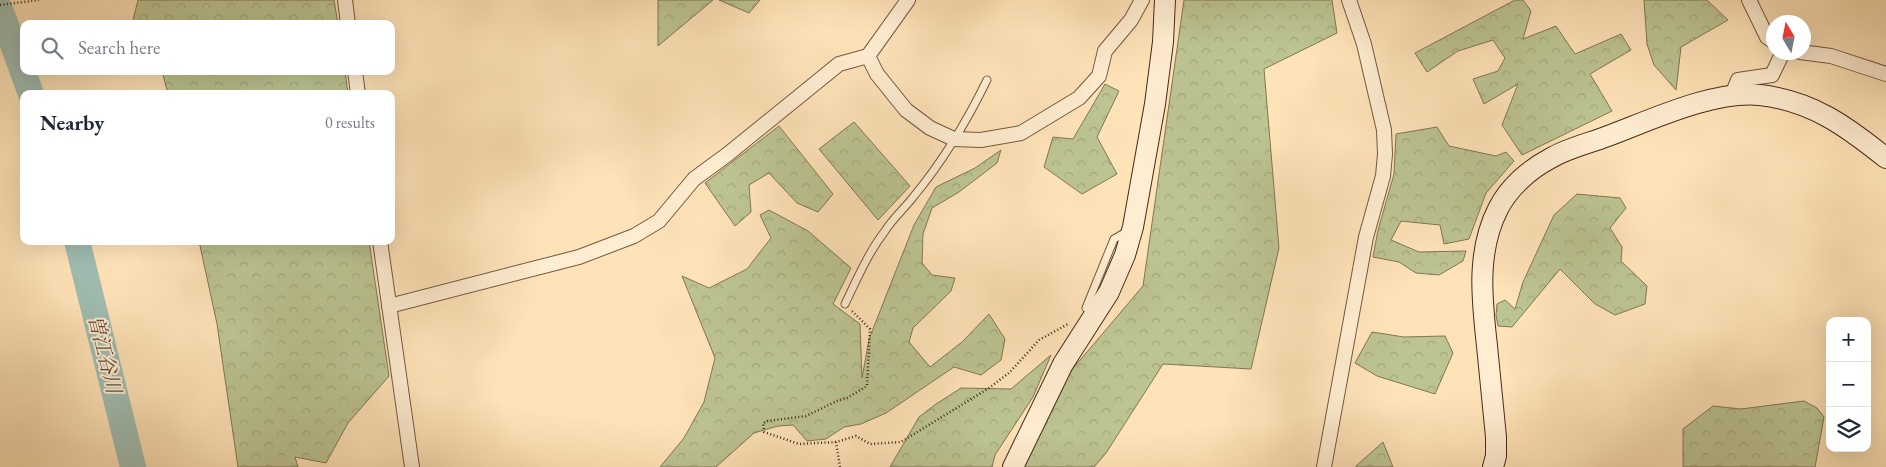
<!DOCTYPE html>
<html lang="en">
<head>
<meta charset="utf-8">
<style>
	body { margin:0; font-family:"EB Garamond","Noto Serif JP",serif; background:#f2f2f3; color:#1f2937 }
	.controls { position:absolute; right:15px; bottom:15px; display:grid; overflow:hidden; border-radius:10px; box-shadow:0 5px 20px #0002 }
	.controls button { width:45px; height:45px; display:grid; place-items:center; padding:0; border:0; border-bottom:1px solid #e0e1e3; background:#fff; color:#1f2937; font:25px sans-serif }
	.compass { position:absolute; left:1766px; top:15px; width:45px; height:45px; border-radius:50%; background:#fff; box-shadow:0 5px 20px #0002; rotate:350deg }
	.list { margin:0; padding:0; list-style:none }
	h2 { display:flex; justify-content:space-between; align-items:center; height:65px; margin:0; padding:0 20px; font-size:21px }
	h2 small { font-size:16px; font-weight:400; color:#747a83 }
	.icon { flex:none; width:28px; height:28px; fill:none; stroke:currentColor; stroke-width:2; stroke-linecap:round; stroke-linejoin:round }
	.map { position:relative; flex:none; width:1886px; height:467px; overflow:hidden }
	.search { position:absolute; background:#fff; box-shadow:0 5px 20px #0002; left:20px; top:20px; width:375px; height:55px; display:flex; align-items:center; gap:12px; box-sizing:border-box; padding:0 18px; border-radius:10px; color:#747a83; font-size:19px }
	.panel { position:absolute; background:#fff; box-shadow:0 5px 20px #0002; left:20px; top:90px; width:375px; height:155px; border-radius:10px }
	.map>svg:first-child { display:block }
	.forest { fill:url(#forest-crowns); stroke:#827654 }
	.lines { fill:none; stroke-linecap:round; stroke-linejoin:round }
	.river { stroke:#a0beb3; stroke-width:26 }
	.lane-casing { stroke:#75583f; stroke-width:9 }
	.street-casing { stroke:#75583f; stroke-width:16 }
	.secondary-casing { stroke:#472917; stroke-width:22 }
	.path { stroke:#472917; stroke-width:2.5; stroke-dasharray:1 2.5; stroke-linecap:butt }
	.lane { stroke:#ffedd1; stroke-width:7 }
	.street { stroke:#ffedd1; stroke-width:14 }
	.secondary { stroke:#ffedd1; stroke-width:20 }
	.labels { text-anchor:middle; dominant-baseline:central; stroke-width:4; stroke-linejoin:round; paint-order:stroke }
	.water-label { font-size:20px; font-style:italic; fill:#5d4e3e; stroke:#ffedd1 }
</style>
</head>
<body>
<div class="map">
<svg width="1886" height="467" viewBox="0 0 1886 467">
	<defs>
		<pattern id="forest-crowns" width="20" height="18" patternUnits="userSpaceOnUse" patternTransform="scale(1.25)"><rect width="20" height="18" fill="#bcc492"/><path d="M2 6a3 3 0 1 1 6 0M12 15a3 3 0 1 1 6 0" fill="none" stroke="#a3a87d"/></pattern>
	</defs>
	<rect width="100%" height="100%" fill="#ffe3b8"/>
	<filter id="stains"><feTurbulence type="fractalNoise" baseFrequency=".004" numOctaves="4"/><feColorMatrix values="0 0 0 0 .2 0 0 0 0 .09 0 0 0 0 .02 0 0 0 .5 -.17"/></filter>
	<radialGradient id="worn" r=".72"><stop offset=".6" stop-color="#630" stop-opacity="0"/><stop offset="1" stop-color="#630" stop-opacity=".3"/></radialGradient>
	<g class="forest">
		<polygon points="138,0 334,0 338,24 132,24"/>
		<polygon points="658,0 713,0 658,46"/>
		<polygon points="719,0 760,0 749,13"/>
		<polygon points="1184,0 1332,0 1337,33 1264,69 1279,248 1251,369 1163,364 1106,453 1094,467 1012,467 1034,421 1070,372 1143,286"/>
		<polygon points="1515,0 1523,0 1531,11 1523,39 1556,26 1575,54 1621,34 1631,50 1590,74 1612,111 1522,155 1502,125 1518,84 1484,104 1473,79 1498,71 1505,58 1493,40 1458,51 1427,72 1415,53"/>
		<polygon points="1644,0 1707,0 1728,20 1681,47 1676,90 1654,65 1647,44"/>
		<polygon points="162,71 345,71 348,94 168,94"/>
		<polygon points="1105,84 1119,91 1097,137 1117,174 1082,194 1044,167 1053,137 1073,139"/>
		<polygon points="854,122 910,186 878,220 819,149"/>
		<polygon points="779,126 833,194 818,212 797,203 769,173 749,185 751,212 735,226 705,183"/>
		<polygon points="1437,127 1449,146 1496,156 1506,152 1514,161 1486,193 1469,239 1444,244 1440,225 1401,221 1391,240 1419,252 1466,251 1463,261 1439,275 1416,273 1399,262 1373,257 1378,230 1394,174 1396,134"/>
		<polygon points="1001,150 997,163 959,192 932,208 923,234 922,263 932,275 955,278 951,291 913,328 909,342 930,367 962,342 989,314 1005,339 1001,360 981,375 954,367 886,413 861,424 844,427 826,439 807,441 793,425 778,426 754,433 716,467 660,467 684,438 704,402 715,358 682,276 709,288 747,269 771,238 760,215 769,210 808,231 851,268 833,304 860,324 862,378 869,339 914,225 936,187 975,168"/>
		<polygon points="1577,194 1620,198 1626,208 1610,228 1622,247 1621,261 1647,286 1645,304 1615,315 1595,304 1560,269 1512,327 1498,326 1496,315 1497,304 1505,300 1515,309 1523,282 1554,215"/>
		<polygon points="199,241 369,241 389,376 348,423 326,463 295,457 298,467 238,467 217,324"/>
		<polygon points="1372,332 1404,337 1445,336 1453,353 1435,394 1377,376 1355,363"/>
		<polygon points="1051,355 1033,397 995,455 992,467 890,467 919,417 936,404 961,388 1011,389"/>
		<polygon points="1804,401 1817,408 1824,417 1815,467 1683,467 1683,429 1713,406 1741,409"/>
		<polygon points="1383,442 1393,467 1356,467 1356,466"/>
	</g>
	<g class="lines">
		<g class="river">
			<polyline points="0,9 31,94"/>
			<polyline points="77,241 133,467"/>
		</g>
		<g class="lane-casing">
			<g id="lane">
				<path d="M 845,304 C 857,279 868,253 885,231 C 893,218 905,208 914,196 C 943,161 967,121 987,80"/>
				<polyline points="1086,308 1114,239 1128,231"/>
			</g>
		</g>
		<g class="street-casing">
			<g id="street">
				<polyline points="345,0 348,24"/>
				<polyline points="1749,0 1767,37 1774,42"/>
				<polyline points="1800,52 1831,56 1886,74"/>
				<polyline points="868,56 877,74 906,110 930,128 954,139 981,140 1021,133 1079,98 1099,76 1105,51 1131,20 1142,0"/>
				<polyline points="355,71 358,94"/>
				<polyline points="1732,95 1738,80 1772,75 1783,52"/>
				<polyline points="380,241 412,467"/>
				<polyline points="389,306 579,257 634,236 659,221 694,179 728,154 839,64 868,56 908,0"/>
				<polyline points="1324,467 1366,237 1383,176 1385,154 1384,130 1364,44 1349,0"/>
			</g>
		</g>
		<g class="secondary-casing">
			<g id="secondary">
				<polyline points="1013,467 1063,364 1109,292 1125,255 1133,227 1155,104 1163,42 1165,0"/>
				<path d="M 1493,467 L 1496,456 L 1496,437 C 1493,407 1490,376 1487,346 C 1482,300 1476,252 1498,209 C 1509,187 1530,169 1551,158 C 1568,148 1590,143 1608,136 C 1651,120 1714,90 1760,95 C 1812,101 1846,126 1886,158"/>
			</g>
		</g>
		<g class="path">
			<polyline points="0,5 39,0"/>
			<polyline points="836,442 799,444 764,432 763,423 768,421 806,416 837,401 847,398 867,386 870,329 852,311"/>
			<polyline points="840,467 836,442 856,436 870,444 901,442 989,388 1010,372 1039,340 1068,324"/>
		</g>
		<use href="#lane" class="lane"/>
		<use href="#street" class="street"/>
		<use href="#secondary" class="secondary"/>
	</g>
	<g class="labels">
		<g class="water-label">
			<text transform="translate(105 354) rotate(76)">曽江谷川</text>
		</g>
	</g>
	<rect width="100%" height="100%" filter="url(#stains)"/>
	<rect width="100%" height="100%" fill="url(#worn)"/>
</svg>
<div class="controls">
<button>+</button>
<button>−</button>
<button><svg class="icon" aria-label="layers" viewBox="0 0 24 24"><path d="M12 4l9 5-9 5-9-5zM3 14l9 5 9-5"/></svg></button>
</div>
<svg class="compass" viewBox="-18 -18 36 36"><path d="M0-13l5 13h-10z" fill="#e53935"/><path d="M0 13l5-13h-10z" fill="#747a83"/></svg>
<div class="search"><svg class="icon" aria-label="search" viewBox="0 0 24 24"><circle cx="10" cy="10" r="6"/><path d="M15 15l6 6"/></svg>Search here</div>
<section class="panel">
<h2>Nearby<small>0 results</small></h2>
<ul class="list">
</ul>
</section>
</div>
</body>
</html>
